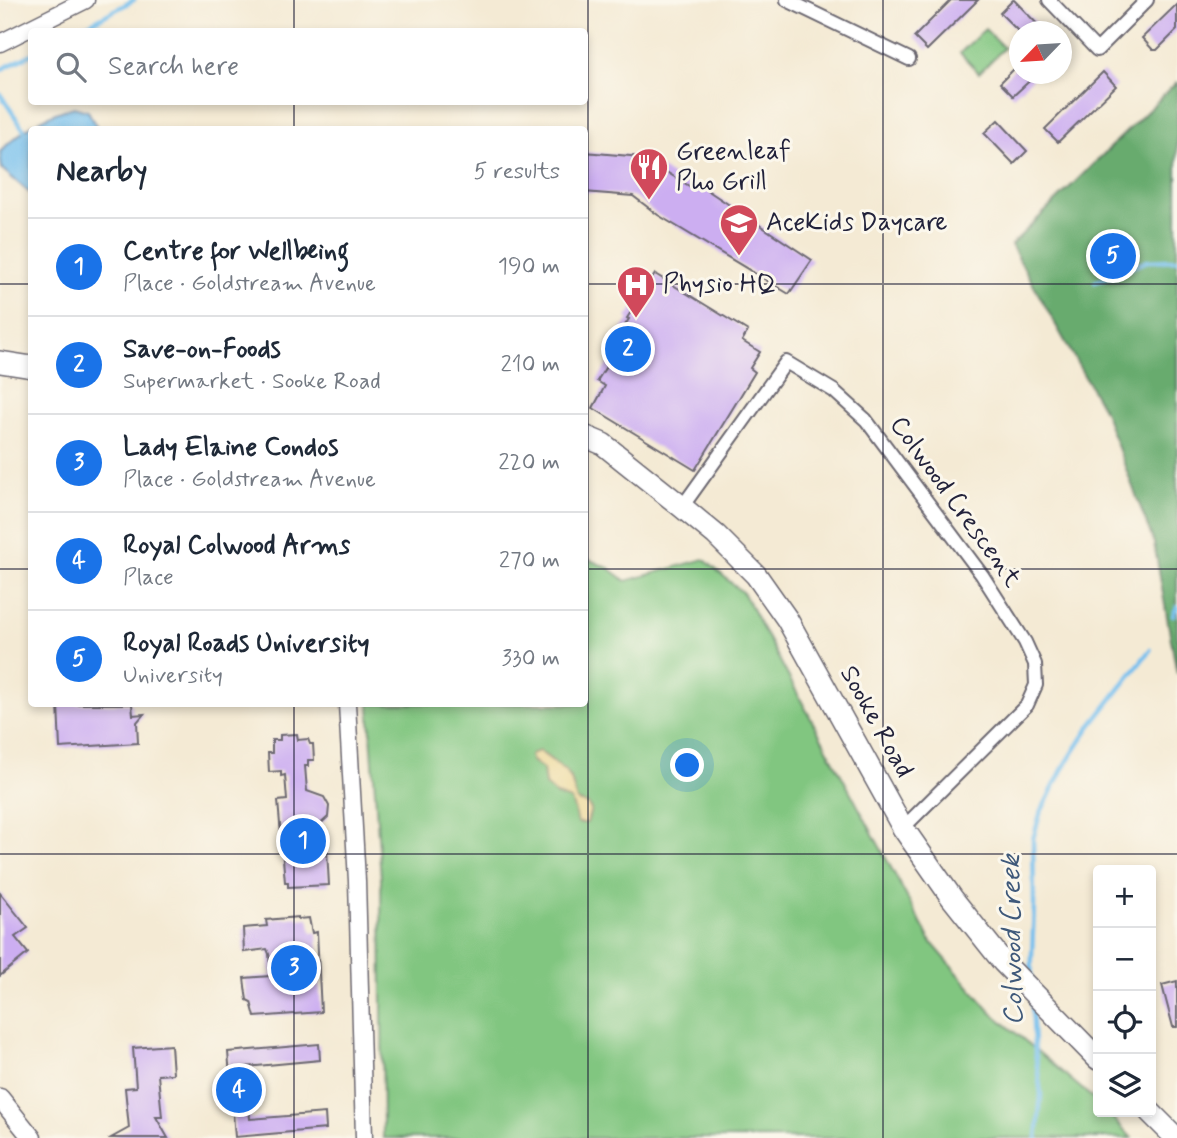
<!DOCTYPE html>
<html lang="en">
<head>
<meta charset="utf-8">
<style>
	body { margin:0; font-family:Mynerve,sans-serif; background:#f6f6f7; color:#1f2937 }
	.controls { position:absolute; right:21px; bottom:21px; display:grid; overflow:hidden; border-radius:7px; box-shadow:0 4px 10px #0003 }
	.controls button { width:63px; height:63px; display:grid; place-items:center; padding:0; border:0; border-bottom:2px solid #e0e1e3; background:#fff; color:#1f2937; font:35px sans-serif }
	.compass { position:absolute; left:1009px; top:21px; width:63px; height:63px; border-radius:50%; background:#fff; box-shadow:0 4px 10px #0003; rotate:245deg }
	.you { position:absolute; left:688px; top:766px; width:24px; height:24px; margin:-18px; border:5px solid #fff; border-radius:50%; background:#1a73e8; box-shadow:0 0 0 10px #1a73e833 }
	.badge { display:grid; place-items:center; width:46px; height:46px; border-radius:50%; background:#1a73e8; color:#fff; font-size:23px; font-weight:700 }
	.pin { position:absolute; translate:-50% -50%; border:4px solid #fff; box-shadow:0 2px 7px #0006 }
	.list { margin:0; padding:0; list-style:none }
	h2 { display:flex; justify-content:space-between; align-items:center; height:91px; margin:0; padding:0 28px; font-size:30px }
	h2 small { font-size:23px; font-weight:400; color:#747a83 }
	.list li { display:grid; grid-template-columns:46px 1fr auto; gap:21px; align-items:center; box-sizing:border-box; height:98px; padding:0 28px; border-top:2px solid #e0e1e3 }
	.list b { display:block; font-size:26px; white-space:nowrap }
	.list p { margin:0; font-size:23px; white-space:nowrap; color:#747a83 }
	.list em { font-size:23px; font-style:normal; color:#747a83 }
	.icon { flex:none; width:38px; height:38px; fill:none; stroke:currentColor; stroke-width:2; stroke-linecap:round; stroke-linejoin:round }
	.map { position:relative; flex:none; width:1177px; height:1138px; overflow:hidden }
	.search { position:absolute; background:#fff; box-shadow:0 4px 10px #0003; left:28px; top:28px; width:560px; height:77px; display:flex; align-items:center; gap:18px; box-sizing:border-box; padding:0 24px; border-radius:7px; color:#747a83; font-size:26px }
	.panel { position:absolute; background:#fff; box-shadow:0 4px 10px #0003; left:28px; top:126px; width:560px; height:581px; border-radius:7px }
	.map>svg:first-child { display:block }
	.green { fill:#81c680; stroke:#52745e; stroke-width:2 }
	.forest { fill:#68ab6e; stroke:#456654; stroke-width:2 }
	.sand { fill:#eeda9e; stroke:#887e6c; stroke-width:2 }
	.water { fill:#75bfee; stroke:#4c7094; stroke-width:2 }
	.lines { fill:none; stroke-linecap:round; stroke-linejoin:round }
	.stream { stroke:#75bfee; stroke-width:4.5 }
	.building { fill:#ccaef1 }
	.minor-casing { stroke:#6c6871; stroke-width:16 }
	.tertiary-casing { stroke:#6c6871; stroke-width:19 }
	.secondary-casing { stroke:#6c6871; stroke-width:21 }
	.primary-casing { stroke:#6c6871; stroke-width:24 }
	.minor { stroke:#fff; stroke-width:12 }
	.tertiary { stroke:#fff; stroke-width:16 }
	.secondary { stroke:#fff; stroke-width:18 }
	.primary { stroke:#fff; stroke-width:21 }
	.grid { fill:none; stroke:#22223b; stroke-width:2; stroke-opacity:0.55 }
	.labels { text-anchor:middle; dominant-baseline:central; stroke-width:6; stroke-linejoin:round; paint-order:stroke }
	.poi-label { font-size:26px; fill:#22223b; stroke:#fbf7ec; text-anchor:start }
	.street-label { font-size:26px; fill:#22223b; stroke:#fbf7ec }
	.water-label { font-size:28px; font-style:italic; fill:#3f597a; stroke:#fbf7ec }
</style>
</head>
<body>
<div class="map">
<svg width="1177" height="1138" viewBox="0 0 1177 1138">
	<rect width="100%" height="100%" fill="#fbf7ec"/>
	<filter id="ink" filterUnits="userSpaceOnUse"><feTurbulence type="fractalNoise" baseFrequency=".0143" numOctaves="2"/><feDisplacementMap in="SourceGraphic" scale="14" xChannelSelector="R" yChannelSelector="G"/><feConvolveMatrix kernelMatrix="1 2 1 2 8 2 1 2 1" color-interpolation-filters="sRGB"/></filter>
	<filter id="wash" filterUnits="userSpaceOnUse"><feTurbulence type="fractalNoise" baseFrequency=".00686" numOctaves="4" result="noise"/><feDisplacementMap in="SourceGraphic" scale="28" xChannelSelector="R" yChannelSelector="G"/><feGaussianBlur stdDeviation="1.57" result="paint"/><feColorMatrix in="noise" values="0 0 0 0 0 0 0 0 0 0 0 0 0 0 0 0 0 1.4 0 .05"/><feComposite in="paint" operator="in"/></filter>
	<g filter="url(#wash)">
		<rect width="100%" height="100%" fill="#f4ead4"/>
		<g class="green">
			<polygon points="985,29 1004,48 979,73 960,53"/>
			<polygon points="585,558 609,568 626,581 704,559 744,594 931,942 991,1012 1095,1100 1098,1103 1098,1112 1107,1112 1132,1138 383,1138 381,879 369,704 584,704"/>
		</g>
		<polygon class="forest" points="1177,82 1177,674 1154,543 1104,411 1011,245"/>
		<path class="sand" d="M 539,751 L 566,771 L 571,779 L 577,801 L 587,804 L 591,809 L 587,823 L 578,823 C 576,815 574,808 571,800 L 556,795 L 545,785 L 543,769 L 532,761 L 530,756 L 533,753 Z"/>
		<path class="water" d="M 74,107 L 88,111 L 98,129 L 32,130 L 31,194 L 2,169 L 0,152 C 20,131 46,114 74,107 Z"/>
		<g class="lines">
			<g class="stream">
				<polyline points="74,32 134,0"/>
				<polyline points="0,70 32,54"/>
				<polyline points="0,94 24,130"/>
				<polyline points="1095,282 1147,261 1177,260"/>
				<polyline points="1173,615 1177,607"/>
				<polyline points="1031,981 1034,904 1033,839 1040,814 1062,770 1089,728 1150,650"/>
				<polyline points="1032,1003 1034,1044 1041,1094 1037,1138"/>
			</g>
		</g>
		<g id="blocks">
			<g class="building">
				<polygon points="951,0 978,0 927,50 914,37"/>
				<polygon points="1013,0 1014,0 1045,32 1019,32 1000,13"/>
				<polygon points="1177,4 1177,30 1157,50 1153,50 1142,38"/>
				<polygon points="1019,64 1019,74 1037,74 1013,96 1000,83"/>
				<polygon points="1103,72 1116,86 1058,142 1045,129"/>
				<polygon points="998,120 1027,151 1014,164 984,133"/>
				<polygon points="584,152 642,157 694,189 698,184 812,260 789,294 658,215 633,196 584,192"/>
				<polygon points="655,274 748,331 742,341 760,352 750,368 755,372 695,470 593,408 605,386 597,381 627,333 622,330 629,319 627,318"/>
				<polygon points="58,704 132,704 133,715 144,714 137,722 138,743 60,748"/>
				<polygon points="297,734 298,740 308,739 310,744 313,744 314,760 308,760 308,766 305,766 307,791 324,797 329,806 328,817 316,828 318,851 327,850 329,885 288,887 288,882 285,882 278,801 287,800 285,775 281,776 281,771 269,772 268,753 272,753 272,740 280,740 280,735"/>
				<polygon points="0,893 28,928 15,937 28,953 0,976"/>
				<polygon points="298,917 298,919 309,918 312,933 317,932 321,1012 255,1017 251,1002 247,1000 246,994 244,978 271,976 269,954 267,949 244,952 243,928 267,926 266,920"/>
				<polygon points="1177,981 1177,1027 1173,1027 1162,985"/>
				<polygon points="319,1044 320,1060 246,1067 250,1119 325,1113 326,1129 235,1137 228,1052"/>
				<polygon points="171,1045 173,1074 158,1075 162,1117 156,1117 168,1138 111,1138 129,1128 125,1088 136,1087 133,1048"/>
			</g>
		</g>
	</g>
	<g filter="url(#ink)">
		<use href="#blocks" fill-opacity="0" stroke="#6c6871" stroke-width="2"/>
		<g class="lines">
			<g class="minor-casing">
				<g id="minor">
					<polyline points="787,0 909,59"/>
					<polyline points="1049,0 1097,50 1147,0"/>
					<polyline points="682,507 786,362 834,391 866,420 982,575 1025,642 1035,664 1036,685 1027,705 903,828"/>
				</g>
			</g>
			<g class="tertiary-casing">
				<g id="tertiary">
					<polyline points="0,43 86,0"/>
					<polyline points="347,704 357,881 364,1138"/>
				</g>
			</g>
			<g class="secondary-casing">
				<polyline id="secondary" points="0,1098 32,1138"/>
			</g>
			<g class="primary-casing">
				<g id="primary">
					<polyline points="0,362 32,367"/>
					<polyline points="584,436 603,444 682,507 716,535 756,575 787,619 903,828 952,898 1003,962 1098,1059"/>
					<polyline points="1150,1112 1176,1138"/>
				</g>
			</g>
			<use href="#minor" class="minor"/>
			<use href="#tertiary" class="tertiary"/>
			<use href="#secondary" class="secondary"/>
			<use href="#primary" class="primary"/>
		</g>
	</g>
	<path class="grid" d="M 294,0 L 294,32M 588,0 L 588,1138M 883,0 L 883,1138M 294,102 L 294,130M 0,284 L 32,284M 584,284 L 1177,284M 0,569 L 32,569M 584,569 L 1177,569M 294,704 L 294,1138M 0,854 L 1177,854"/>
	<defs>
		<g id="restaurant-pin" transform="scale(2.0125)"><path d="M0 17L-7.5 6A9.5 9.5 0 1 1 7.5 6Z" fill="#d1495b" stroke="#fbf7ec"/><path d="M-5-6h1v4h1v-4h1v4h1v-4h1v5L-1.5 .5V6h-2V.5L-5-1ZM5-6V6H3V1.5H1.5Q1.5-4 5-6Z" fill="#fff"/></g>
		<g id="school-pin" transform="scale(2.0125)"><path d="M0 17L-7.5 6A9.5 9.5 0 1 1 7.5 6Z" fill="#d1495b" stroke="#fbf7ec"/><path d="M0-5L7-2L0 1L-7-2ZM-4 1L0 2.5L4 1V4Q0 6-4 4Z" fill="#fff"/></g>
		<g id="hospital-pin" transform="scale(2.0125)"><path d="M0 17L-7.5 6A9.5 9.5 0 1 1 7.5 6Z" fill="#d1495b" stroke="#fbf7ec"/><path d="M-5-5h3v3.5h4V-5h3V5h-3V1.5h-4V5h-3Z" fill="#fff"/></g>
	</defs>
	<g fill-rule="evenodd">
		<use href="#restaurant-pin" x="649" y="167"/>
		<use href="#school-pin" x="739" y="223"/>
		<use href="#hospital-pin" x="636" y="285"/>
	</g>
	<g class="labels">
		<g class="poi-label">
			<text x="676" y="152">Greenleaf<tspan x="676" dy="30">Pho Grill</tspan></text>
			<text x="766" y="223">AceKids Daycare</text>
			<text x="663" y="285">Physio HQ</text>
		</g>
		<g class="street-label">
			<text transform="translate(955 502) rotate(54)">Colwood Crescent</text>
			<text transform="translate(876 722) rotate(61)">Sooke Road</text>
		</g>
		<g class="water-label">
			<text transform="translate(1013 940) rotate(-91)">Colwood Creek</text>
		</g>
	</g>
</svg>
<div class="controls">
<button>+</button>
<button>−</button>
<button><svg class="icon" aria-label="locate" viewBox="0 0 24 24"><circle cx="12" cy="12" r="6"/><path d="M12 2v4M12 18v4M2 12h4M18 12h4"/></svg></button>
<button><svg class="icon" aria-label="layers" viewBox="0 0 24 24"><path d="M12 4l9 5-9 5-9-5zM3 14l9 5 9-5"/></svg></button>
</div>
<svg class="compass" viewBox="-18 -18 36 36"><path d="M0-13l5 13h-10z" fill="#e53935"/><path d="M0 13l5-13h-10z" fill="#747a83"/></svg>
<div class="you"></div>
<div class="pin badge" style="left:303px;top:841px">1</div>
<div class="pin badge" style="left:628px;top:349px">2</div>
<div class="pin badge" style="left:294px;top:968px">3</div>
<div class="pin badge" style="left:239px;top:1090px">4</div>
<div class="pin badge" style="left:1113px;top:256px">5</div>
<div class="search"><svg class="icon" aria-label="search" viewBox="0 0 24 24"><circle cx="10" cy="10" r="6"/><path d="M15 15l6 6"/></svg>Search here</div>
<section class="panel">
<h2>Nearby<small>5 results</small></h2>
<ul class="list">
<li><span class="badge">1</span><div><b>Centre for Wellbeing</b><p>Place · Goldstream Avenue</p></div><em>190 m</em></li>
<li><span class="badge">2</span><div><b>Save-on-Foods</b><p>Supermarket · Sooke Road</p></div><em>210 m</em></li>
<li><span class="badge">3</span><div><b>Lady Elaine Condos</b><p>Place · Goldstream Avenue</p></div><em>220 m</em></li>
<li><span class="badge">4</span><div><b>Royal Colwood Arms</b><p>Place</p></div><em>270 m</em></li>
<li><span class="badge">5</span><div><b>Royal Roads University</b><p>University</p></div><em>330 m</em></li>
</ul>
</section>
</div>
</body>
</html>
